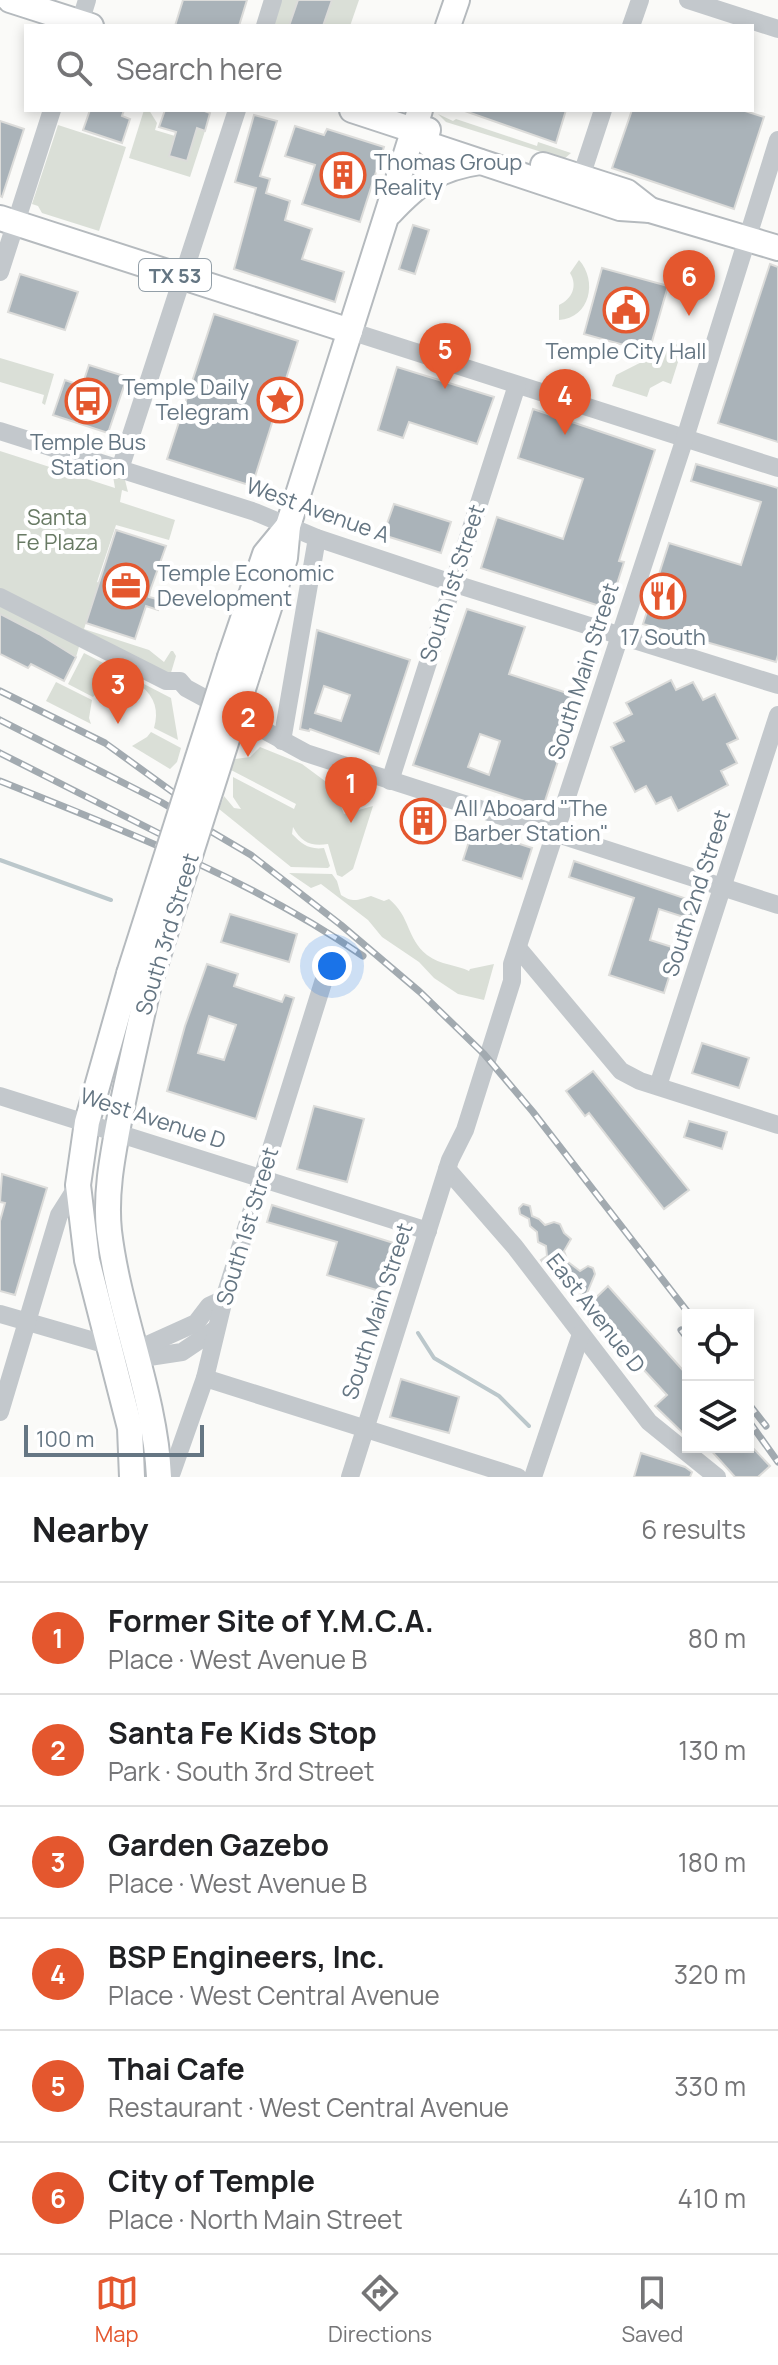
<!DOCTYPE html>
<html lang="en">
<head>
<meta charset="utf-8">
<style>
	body { margin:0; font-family:Manrope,sans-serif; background:#f6f6f6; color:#202124 }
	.controls { position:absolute; right:24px; bottom:24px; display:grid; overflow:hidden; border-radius:0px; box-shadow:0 4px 12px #0003 }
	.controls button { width:72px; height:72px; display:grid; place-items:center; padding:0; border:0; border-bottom:2px solid #e0e0e0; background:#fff; color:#202124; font:40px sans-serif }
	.scale { position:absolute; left:24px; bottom:20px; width:180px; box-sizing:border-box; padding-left:8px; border:4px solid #657683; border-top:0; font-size:22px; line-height:28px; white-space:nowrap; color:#657683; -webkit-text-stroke:6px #fff; paint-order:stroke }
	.you { position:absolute; left:332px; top:966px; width:28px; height:28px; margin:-20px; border:6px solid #fff; border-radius:50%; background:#1a73e8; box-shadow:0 0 0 12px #1a73e833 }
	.badge { display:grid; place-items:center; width:52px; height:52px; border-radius:50%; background:#e4572e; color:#fff; font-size:26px; font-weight:700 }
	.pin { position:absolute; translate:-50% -66px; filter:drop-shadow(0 2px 4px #0008) }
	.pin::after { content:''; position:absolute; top:42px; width:28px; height:24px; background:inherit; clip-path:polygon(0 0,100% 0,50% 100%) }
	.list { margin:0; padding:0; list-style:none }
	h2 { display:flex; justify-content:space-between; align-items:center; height:104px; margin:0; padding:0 32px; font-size:34px }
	h2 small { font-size:26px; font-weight:400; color:#757577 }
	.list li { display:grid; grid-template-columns:52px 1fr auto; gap:24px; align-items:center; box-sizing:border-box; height:112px; padding:0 32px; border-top:2px solid #e0e0e0 }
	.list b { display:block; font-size:30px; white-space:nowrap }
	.list p { margin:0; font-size:26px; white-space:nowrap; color:#757577 }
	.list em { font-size:26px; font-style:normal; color:#757577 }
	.icon { flex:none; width:44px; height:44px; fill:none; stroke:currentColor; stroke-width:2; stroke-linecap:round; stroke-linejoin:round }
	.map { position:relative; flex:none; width:778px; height:1477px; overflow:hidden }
	.search { position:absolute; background:#fff; box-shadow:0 4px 12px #0003; left:24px; right:24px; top:24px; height:88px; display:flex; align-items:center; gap:20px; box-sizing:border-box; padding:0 28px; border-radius:0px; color:#757577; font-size:30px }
	.sheet { height:776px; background:#fff }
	nav { display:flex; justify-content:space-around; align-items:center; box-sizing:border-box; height:112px; border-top:2px solid #e0e0e0; background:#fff; font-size:22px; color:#757577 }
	nav a { display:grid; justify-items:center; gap:4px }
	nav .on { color:#e4572e }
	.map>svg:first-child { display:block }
	.green { fill:#dadfd7 }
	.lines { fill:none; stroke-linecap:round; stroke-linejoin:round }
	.stream { stroke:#bbc7cb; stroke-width:4 }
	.building { fill:#aab3b9; stroke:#dcdcda; stroke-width:2; fill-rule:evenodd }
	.major-casing { stroke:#b5babe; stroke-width:28 }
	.minor { stroke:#c3c8cc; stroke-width:18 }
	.major { stroke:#fff; stroke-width:24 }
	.rail-casing { stroke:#a2aab0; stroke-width:7 }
	.rail { stroke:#fff; stroke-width:4; stroke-dasharray:12; stroke-linecap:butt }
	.major-bridge-casing { stroke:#b5babe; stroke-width:28; stroke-linecap:butt }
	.major-bridge { stroke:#fff; stroke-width:24 }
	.labels { text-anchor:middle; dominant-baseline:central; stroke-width:8; stroke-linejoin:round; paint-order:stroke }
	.shield { fill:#fff; stroke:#939fa8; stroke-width:2 }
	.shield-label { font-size:20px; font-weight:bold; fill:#657683 }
	.poi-label { font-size:22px; fill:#657683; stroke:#fff; text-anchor:start }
	.street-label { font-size:22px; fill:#657683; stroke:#fff }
	.park-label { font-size:22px; fill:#687a64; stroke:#fff }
</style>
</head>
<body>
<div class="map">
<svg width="778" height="1477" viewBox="0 0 778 1477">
	<rect width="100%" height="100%" fill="#fafaf8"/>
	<g class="green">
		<polygon points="278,0 359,0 350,26 269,26"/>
		<polygon points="144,110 149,110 157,123 155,130 175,136 170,156 187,161 197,128 205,131 190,177 129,158"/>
		<polygon points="438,114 453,121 456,119 537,146 538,142 571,153 564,159 446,122"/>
		<polygon points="58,125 126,147 99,231 42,213 38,206 32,204"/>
		<path d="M 579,260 C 598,281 590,318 559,320 L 559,305 C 572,299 578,286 570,273 Z"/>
		<polygon points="685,340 671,384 663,381 650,388 647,397 612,386 616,375"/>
		<polygon points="0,358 54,374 45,405 42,403 44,395 0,382"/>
		<polygon points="0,451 115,488 113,476 125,480 128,492 122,490 120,502 175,520 169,540 116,525 97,582 102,584 97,589 84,629 149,650 164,662 171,651 173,651 176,656 170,676 83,633 76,657 0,614"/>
		<path d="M 84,653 L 138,681 L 136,683 C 119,677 105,683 93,697 L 68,684 Z"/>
		<polygon points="56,682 92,700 89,718 91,724 46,701"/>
		<path d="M 142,683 L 171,698 L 178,740 L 154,728 C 159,711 155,697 141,686 Z"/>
		<polygon points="151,732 181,748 177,762 170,769 132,746 147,737"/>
		<path d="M 260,747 L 302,764 L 329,784 L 367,797 L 366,802 L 347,808 L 341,806 L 344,814 L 373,806 L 353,869 L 342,877 L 337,875 L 328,844 C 311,847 301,842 293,827 L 292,834 C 302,844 309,850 324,848 L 330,866 L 328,868 L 291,867 L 219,809 L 224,796 L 234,808 L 241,809 L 233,797 L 233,777 L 294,809 L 296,804 L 231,770 L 235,759 L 250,757 Z"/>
		<path d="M 289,873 L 332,874 L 337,881 L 341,895 C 353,903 358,900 371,896 L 384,901 L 389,899 C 411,917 406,938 427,955 C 440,965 458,965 469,971 L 470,969 L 494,964 L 484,1000 L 458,994 L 434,978 L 419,962 L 382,937 L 368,920 L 321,884 L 311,888 Z"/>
	</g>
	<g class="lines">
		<g class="stream">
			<polyline points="0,860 111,900"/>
			<polyline points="418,1333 434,1358 499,1396 529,1426"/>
		</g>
	</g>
	<g class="building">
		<polygon points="183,0 247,0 239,26 175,26"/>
		<polygon points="298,0 332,0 323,26 289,26"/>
		<polygon points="90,110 124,110 122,116 130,119 122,143 83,130"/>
		<polygon points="165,110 202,110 210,113 205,131 197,128 187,161 169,156 176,132 159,127"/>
		<polygon points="462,110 566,110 556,143"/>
		<polygon points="632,110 742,110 764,117 734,209 612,168"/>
		<polygon points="254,115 277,121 260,176 270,179 266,193 290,201 285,220 312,229 302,259 344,272 335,302 234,269 256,188 235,182"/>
		<polygon points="0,121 24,129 2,197 0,196"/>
		<polygon points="295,126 324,135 327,129 384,147 360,222 302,204 315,165 285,156"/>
		<polygon points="413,225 429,230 415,274 399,269"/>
		<polygon points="770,264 778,267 778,442 718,423"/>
		<polygon points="602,268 668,286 649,352 584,334"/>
		<polygon points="20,274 78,292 65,330 8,312"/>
		<polygon points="214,314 298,341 252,486 167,459"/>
		<polygon points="89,365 127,377 108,433 53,415 65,380 82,386"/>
		<polygon points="397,367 494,397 477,444 409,422 403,438 378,430"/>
		<polygon points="533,409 655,450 619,561 624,562 609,609 481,568 497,517 563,539 583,479 518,458"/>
		<polygon points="696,464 778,488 778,655 776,662 643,624 669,543 741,565 761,502 691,481"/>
		<polygon points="394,504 451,522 441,553 383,535"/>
		<polygon points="116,530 166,546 150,591 149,597 161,600 158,610 146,606 135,639 86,623"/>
		<path d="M 467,609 L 525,627 L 509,674 L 579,697 L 543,807 L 413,765 ZM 480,734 L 500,741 L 489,775 L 468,767 Z"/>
		<polygon points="0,614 39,634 76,657 64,681 31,664 28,668 0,654"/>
		<path d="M 317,630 L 410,660 L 379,754 L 310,729 L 309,731 L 300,729 ZM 324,686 L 350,695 L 341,721 L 315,713 Z"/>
		<polygon points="671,680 676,690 693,682 703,700 715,694 738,739 727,744 737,763 721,771 728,785 678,811 671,797 656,804 646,786 635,792 611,747 624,741 614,723 632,714 626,703"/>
		<polygon points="473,829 532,848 522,879 463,860"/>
		<polygon points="574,861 699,903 693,920 659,909 650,940 678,949 664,993 609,975 634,898 569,877"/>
		<polygon points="230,914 297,934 289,962 221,942"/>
		<path d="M 207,964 L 238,974 L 234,986 L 282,1002 L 285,995 L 294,998 L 256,1119 L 167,1091 L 185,1026 ZM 209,1016 L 236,1025 L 224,1060 L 198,1053 Z"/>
		<polygon points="702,1043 749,1058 739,1088 692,1073"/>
		<polygon points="593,1071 689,1190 664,1209 589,1113 585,1116 566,1091"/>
		<polygon points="314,1106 364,1119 347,1182 297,1169"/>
		<polygon points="689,1121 727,1132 722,1149 684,1137"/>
		<polygon points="2,1174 47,1188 15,1295 0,1291 0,1221 5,1203 0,1202"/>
		<polygon points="523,1204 530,1206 532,1216 539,1219 545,1225 554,1222 560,1224 564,1233 571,1239 564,1251 568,1262 580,1271 588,1266 593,1268 595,1274 585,1298 573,1285 571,1279 561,1274 556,1279 541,1260 547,1256 546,1246 538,1242 537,1232 530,1226 529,1219 520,1214 519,1208"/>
		<polygon points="272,1205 400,1245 386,1293 327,1275 337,1242 267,1222"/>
		<polygon points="608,1286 688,1376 688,1438 655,1406 667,1395 608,1331 605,1333 583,1310"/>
		<polygon points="401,1379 459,1397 449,1433 390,1417"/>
		<polygon points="708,1447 752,1447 770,1466 758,1477 735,1477"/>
		<polygon points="641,1453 685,1467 692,1472 690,1477 634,1477"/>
	</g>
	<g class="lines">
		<g class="major-casing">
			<g id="major">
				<polyline points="10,0 91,26"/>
				<polyline points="448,26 457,0"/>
				<polyline points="352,110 413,130 428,130"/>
				<polyline points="413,130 430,145 620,208 650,210 778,248"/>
				<polyline points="543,165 627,192 650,210"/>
				<path d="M 390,213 C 418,183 438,168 480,162"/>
				<polyline points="0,218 350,331"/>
				<polyline points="230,657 265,554 288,526"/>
				<polyline points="250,667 285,558 288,526 420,110"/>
				<polyline points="129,974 87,1122 78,1185 87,1260 130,1428 132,1477"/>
				<path d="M 149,984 C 139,1028 129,1072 120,1116 C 113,1154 105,1192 109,1231 C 119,1315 155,1393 159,1477"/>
			</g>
		</g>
		<g class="minor">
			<polyline points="688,0 778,29"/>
			<polyline points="79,26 87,0"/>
			<polyline points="265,26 273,0"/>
			<polyline points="631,26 640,0"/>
			<polyline points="581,177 603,110"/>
			<polyline points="0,272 52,110"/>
			<polyline points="350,331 778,468"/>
			<polyline points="0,431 255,512 317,538 452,583 778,685"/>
			<polyline points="120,469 237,110"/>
			<polyline points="0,597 166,681 180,681 186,688 306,753 778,905"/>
			<polyline points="282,741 317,538"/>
			<polyline points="390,781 517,385"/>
			<polyline points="518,948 621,1071 640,1081 778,1125"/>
			<polyline points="658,1086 778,715"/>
			<polyline points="0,1096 428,1231"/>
			<polyline points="447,1169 515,1247 649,1422 717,1477"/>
			<polyline points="0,1314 149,1357 182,1352 216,1329"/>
			<polyline points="134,1351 196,1323 209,1306 224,1299"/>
			<polyline points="205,1378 518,1477"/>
			<polyline points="0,1412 59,1215 78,1185"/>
			<polyline points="168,1477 172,1472 205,1378 224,1299 326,973"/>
			<polyline points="350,1477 450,1160 465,1130 512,981 512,964 685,438 778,140"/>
			<polyline points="533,1477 581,1334"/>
		</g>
		<use href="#major" class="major"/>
		<g class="rail-casing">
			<g id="rail">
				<polyline points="0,691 105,743 174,793"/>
				<polyline points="0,720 161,802 251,855 341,925 420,992 484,1054 533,1112 690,1315"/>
				<polyline points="0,753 164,836"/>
				<path d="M 0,781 C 125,831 251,879 363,956"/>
				<polyline points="681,1330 688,1339"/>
				<polyline points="748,1403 766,1426"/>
				<polyline points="748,1420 778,1462"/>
			</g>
		</g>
		<use href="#rail" class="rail"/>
		<g class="major-bridge-casing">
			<g id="major-bridge">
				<polyline points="129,974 230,657"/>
				<polyline points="149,984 250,667"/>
			</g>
		</g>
		<use href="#major-bridge" class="major-bridge"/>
	</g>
	<defs>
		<g id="building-ring" transform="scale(2.3)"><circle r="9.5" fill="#fff" stroke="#e4572e" stroke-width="1.5"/><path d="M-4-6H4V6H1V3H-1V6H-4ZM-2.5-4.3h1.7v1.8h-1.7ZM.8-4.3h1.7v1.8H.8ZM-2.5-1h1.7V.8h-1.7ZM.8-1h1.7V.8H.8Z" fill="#e4572e"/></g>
		<g id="civic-ring" transform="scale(2.3)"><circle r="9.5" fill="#fff" stroke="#e4572e" stroke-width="1.5"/><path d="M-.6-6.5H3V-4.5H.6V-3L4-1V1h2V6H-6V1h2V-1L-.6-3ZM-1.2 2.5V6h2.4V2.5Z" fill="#e4572e"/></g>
		<g id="sight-ring" transform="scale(2.3)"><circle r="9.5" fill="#fff" stroke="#e4572e" stroke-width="1.5"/><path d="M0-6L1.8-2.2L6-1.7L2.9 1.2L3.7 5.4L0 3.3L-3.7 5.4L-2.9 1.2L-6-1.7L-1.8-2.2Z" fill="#e4572e"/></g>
		<g id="bus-ring" transform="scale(2.3)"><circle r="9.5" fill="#fff" stroke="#e4572e" stroke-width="1.5"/><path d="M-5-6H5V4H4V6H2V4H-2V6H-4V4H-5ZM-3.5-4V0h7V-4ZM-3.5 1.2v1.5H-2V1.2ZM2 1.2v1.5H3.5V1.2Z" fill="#e4572e"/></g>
		<g id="office-ring" transform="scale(2.3)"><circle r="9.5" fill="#fff" stroke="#e4572e" stroke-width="1.5"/><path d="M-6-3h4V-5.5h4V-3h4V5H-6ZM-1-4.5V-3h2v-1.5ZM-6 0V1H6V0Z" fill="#e4572e"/></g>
		<g id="restaurant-ring" transform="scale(2.3)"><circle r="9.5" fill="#fff" stroke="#e4572e" stroke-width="1.5"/><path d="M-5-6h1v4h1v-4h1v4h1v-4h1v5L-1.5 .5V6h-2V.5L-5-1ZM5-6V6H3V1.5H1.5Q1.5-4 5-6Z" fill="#e4572e"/></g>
	</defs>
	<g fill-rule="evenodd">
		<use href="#building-ring" x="343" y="175"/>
		<use href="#civic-ring" x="626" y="310"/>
		<use href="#sight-ring" x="280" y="400"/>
		<use href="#bus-ring" x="88" y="401"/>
		<use href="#office-ring" x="126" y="586"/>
		<use href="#restaurant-ring" x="663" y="596"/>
		<use href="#building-ring" x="423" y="821"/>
	</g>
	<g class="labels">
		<rect class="shield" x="139" y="259" width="72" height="32" rx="6"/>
		<g class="shield-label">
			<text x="175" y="275">TX 53</text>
		</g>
		<g class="poi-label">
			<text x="374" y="162">Thomas Group<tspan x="374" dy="25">Reality</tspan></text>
			<text x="626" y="351" text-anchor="middle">Temple City Hall</text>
			<text x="249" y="387" text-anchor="end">Temple Daily<tspan x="249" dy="25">Telegram</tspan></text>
			<text x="88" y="442" text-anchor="middle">Temple Bus<tspan x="88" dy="25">Station</tspan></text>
			<text x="157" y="573">Temple Economic<tspan x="157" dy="25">Development</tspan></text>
			<text x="663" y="637" text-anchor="middle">17 South</text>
			<text x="454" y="808">All Aboard "The<tspan x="454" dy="25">Barber Station"</tspan></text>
		</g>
		<g class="street-label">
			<text transform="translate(318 510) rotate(20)">West Avenue A</text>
			<text transform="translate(452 583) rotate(-72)">South 1st Street</text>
			<text transform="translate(583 671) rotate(-72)">South Main Street</text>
			<text transform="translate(696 893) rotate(-72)">South 2nd Street</text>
			<text transform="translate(167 934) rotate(-73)">South 3rd Street</text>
			<text transform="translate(153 1118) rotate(18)">West Avenue D</text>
			<text transform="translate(247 1226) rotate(-73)">South 1st Street</text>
			<text transform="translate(377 1311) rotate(-72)">South Main Street</text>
			<text transform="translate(596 1313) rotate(52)">East Avenue D</text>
		</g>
		<g class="park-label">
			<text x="57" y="517">Santa<tspan x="57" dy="25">Fe Plaza</tspan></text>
		</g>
	</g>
</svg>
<div class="controls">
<button><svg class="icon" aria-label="locate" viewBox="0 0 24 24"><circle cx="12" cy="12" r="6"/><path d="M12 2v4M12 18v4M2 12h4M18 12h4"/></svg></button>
<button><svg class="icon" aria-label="layers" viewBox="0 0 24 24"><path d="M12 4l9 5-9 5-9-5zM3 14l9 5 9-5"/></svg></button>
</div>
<div class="scale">100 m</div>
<div class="you"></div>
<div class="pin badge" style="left:351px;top:823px">1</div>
<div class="pin badge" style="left:248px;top:757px">2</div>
<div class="pin badge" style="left:118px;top:724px">3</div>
<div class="pin badge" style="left:565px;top:435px">4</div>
<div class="pin badge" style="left:445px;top:389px">5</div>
<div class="pin badge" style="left:689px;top:316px">6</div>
<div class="search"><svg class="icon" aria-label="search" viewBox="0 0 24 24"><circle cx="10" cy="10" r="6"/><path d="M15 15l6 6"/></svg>Search here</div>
</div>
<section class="sheet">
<h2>Nearby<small>6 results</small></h2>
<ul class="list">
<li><span class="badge">1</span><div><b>Former Site of Y.M.C.A.</b><p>Place · West Avenue B</p></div><em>80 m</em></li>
<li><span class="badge">2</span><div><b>Santa Fe Kids Stop</b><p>Park · South 3rd Street</p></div><em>130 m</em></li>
<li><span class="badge">3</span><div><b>Garden Gazebo</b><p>Place · West Avenue B</p></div><em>180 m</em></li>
<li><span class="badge">4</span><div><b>BSP Engineers, Inc.</b><p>Place · West Central Avenue</p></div><em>320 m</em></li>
<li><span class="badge">5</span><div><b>Thai Cafe</b><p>Restaurant · West Central Avenue</p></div><em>330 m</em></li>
<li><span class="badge">6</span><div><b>City of Temple</b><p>Place · North Main Street</p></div><em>410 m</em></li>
</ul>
</section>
<nav>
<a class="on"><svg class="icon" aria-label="map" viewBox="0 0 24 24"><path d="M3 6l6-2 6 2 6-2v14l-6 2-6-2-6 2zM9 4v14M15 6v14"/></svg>Map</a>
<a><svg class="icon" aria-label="directions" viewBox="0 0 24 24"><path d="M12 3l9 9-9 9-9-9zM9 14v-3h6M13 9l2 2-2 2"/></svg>Directions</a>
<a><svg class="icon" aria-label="saved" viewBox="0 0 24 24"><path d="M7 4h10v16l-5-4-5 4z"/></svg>Saved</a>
</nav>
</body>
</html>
